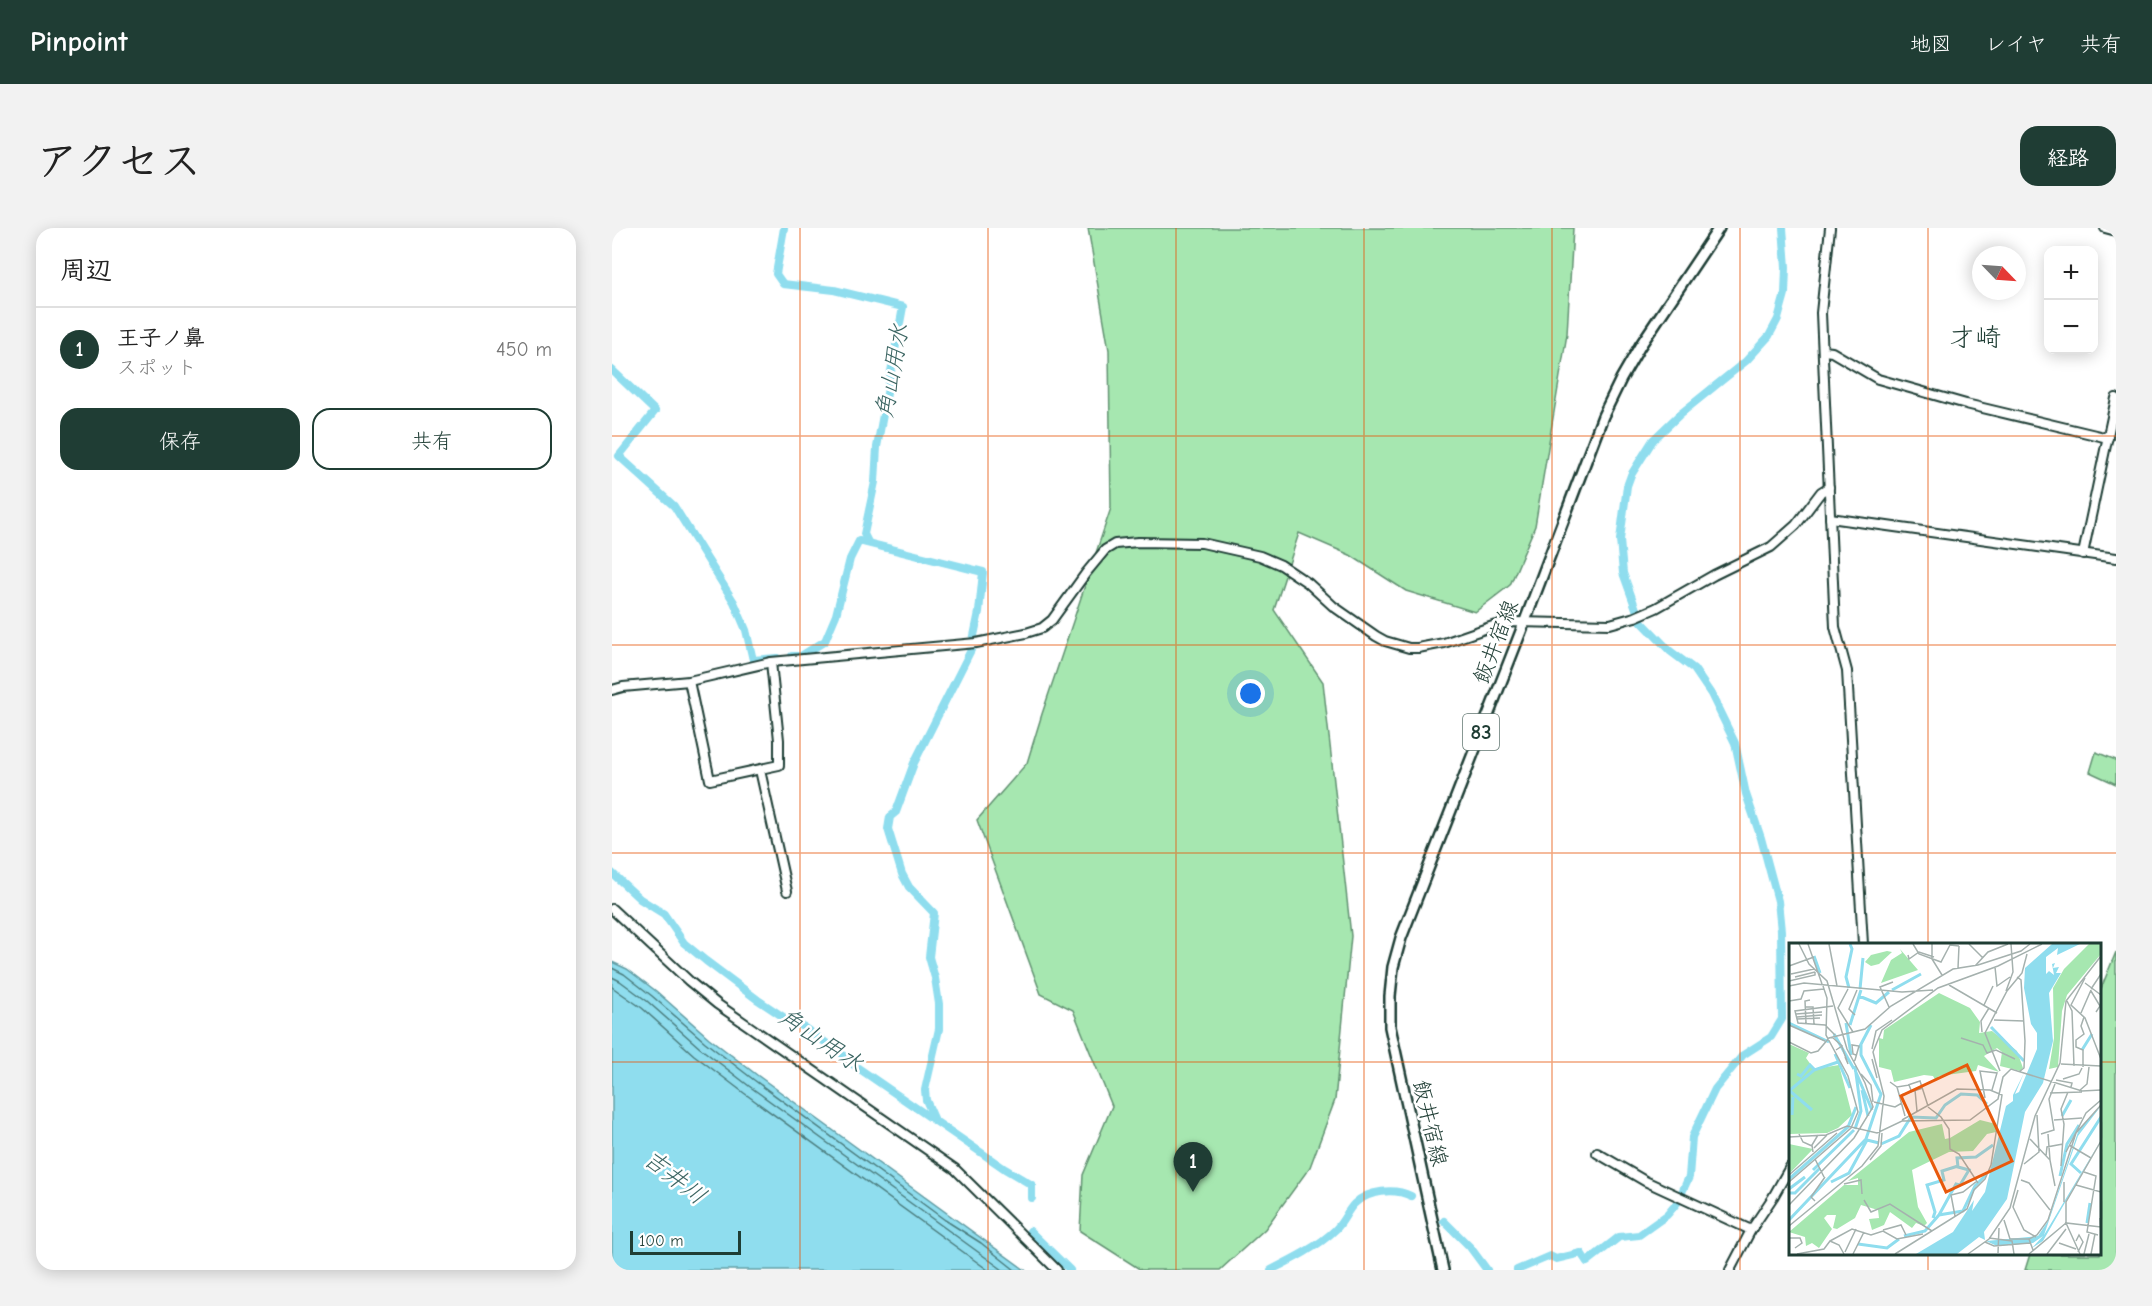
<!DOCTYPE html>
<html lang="ja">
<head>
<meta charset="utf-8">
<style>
	body { margin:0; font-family:"Comic Neue","Klee One",sans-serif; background:#f2f2f2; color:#222 }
	.controls { position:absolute; right:18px; top:18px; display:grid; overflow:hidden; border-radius:12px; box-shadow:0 3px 15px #0003 }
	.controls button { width:54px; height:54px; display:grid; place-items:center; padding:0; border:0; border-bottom:2px solid #e0e0e0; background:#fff; color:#222; font:30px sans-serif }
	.compass { position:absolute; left:1360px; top:18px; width:54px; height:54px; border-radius:50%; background:#fff; box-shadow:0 3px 15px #0003; rotate:115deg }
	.scale { position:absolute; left:18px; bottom:15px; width:111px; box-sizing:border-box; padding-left:6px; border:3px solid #1f3d34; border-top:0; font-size:16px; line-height:21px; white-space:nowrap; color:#1f3d34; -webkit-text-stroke:4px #fff; paint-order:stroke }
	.you { position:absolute; left:639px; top:466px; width:21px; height:21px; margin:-15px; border:4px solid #fff; border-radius:50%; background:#1a73e8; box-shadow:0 0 0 9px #1a73e833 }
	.badge { display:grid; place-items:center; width:39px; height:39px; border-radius:50%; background:#1f3d34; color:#fff; font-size:20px; font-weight:700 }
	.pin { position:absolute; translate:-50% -50px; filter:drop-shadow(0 2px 3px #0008) }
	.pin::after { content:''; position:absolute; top:32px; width:21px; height:18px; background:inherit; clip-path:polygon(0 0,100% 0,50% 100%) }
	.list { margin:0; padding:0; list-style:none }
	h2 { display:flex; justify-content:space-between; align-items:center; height:78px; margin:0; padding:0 24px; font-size:26px }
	h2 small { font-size:20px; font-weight:400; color:#767676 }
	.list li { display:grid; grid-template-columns:39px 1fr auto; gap:18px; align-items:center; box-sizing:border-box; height:84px; padding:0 24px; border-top:2px solid #e0e0e0 }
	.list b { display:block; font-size:22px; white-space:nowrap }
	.list p { margin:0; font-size:20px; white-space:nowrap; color:#767676 }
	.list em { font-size:20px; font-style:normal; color:#767676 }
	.actions { display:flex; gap:12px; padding:18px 24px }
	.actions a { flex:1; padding:14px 0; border:2px solid #1f3d34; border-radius:18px; text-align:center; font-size:21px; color:#1f3d34 }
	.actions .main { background:#1f3d34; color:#fff }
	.map { position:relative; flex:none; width:1504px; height:1042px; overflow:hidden; border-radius:18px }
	header { display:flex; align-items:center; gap:36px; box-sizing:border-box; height:84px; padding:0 30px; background:#1f3d34; color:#fff }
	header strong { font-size:28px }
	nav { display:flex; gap:33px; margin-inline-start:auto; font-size:21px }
	.intro { display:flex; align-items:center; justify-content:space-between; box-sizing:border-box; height:144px; padding:0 36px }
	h1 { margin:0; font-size:42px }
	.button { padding:15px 27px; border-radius:18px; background:#1f3d34; color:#fff; font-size:21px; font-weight:700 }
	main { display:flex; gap:36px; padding:0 36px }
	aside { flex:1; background:#fff; border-radius:18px; box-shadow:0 3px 15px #0003 }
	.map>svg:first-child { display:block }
	.green { fill:#a6e7b0; stroke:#629272; stroke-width:1.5 }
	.water { fill:#8fddee; stroke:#629da4; stroke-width:1.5 }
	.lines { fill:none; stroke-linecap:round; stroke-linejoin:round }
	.shore { stroke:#4c7d7e; stroke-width:1.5 }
	.canal { stroke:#8fddee; stroke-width:8 }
	.minor-casing { stroke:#1f3d34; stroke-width:12 }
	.major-casing { stroke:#1f3d34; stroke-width:14 }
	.minor { stroke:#fff; stroke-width:8 }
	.major { stroke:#fff; stroke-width:9 }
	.grid { fill:none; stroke:#e8590c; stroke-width:1.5; stroke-opacity:0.55 }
	.labels { text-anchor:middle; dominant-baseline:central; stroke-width:5; stroke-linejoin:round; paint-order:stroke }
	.shield { fill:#fff; stroke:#627771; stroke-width:1.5 }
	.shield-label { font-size:21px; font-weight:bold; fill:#1f3d34 }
	.street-label { font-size:22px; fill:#1f3d34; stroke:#fff }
	.water-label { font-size:24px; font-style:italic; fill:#3b6562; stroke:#fff }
	.quarter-label { font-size:26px; fill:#1f3d34; stroke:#fff }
	.inset-river { fill:none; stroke:#8fddee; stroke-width:3 }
	.inset-road { fill:none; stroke:#a5b1ae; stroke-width:1.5 }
	.view { fill:#e8590c; fill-opacity:0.15; stroke:#e8590c; stroke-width:3 }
	.inset-edge { fill:none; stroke:#1f3d34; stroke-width:3 }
</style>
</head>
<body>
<header>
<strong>Pinpoint</strong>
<nav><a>地図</a><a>レイヤ</a><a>共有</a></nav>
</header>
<div class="intro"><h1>アクセス</h1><a class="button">経路</a></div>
<main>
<aside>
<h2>周辺<small></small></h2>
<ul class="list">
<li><span class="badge">1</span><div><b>王子ノ鼻</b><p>スポット</p></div><em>450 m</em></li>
</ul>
<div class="actions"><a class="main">保存</a><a>共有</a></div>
</aside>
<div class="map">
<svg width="1504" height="1042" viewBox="0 0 1504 1042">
	<rect width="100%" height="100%" fill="#fff"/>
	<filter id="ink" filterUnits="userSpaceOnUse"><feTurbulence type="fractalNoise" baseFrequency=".0167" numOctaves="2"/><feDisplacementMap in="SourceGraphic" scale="12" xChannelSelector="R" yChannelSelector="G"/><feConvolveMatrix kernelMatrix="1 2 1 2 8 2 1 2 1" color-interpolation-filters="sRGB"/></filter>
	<g filter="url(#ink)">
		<g class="green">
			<polygon points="476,0 961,0 955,106 923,298 898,357 863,384 794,363 738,327 687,305 662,382 711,454 739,708 723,872 698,939 653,1001 608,1042 529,1042 468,1003 471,947 500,878 461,782 429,766 365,592 415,535 430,486 499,280 497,122"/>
			<polygon points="1484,524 1504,532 1504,556 1478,544"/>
			<polygon points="1504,724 1504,1042 1413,1042 1418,1026 1488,1026 1488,763"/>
		</g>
		<polygon class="water" points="0,734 15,741 44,763 97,810 145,847 413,1042 0,1042"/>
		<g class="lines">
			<g class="shore">
				<polyline points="0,740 12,746 40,768 93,814 142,852 333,992 369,1015 403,1042"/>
				<polyline points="0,749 8,753 35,773 88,820 137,858 391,1042"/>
				<polyline points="0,759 30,780 82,827 132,865 376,1042"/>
			</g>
			<g class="canal">
				<polyline points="172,0 164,46 171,56 222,62 291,79 265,219 263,254 252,306 256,314"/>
				<polyline points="0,142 43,183 7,228 62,278 122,374 134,402 141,432 165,430"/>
				<polyline points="180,428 189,428 213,413 224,387 238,331 247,313 371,344 367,384 359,422 302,535 284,584 278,589 276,601 290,646 297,659 322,685 317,729 323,750 327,776 327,801 313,862 314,872 322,890"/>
				<polyline points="0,645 28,671 52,686 72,715 94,733 146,772 173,790 187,796 230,826 236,833 393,941 420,957 420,970"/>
				<polyline points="832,993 858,1019 875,1042"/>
				<polyline points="418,1003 458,1042"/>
				<path d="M 659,1042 C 679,1032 707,1018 723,1002 C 731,995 735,983 742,976 C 756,962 783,960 799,968"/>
				<polyline points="905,1042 938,1028 944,1031 969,1025 975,1034 1007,1009 1027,1007 1055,987 1065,975 1077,949 1080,909 1103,861 1131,827 1159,809 1170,791 1169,703 1166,673 1149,610 1134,566 1123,515 1099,466 1082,441 1058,423 1028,392 1011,345 1008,312 1015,258 1019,247 1041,212 1067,187 1134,133 1157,108 1166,91 1173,66 1174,39 1171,0"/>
			</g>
			<g class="minor-casing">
				<g id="minor">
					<polyline points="1218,0 1209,85 1223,399 1235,443 1251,716"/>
					<polyline points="1493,0 1504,3"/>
					<polyline points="1212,123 1220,124 1266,151 1354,176 1496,210"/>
					<polyline points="1218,290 1504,330"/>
					<polyline points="1471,326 1504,170"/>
					<polyline points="77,453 98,552 167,537 167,512 159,434"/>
					<polyline points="0,462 11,459 77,453 159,434 364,415 414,405 430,400 440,392 474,345 493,322 503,316 526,314 590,315 648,328 669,337 696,355 721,378 764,408 773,413 797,420 806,420 832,415 881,398 902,394 998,396 1023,389 1044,380 1102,347 1159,319 1184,297 1209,264 1217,259"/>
					<polyline points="148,542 175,663"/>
					<polyline points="0,681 77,753 105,776 343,941 445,1042"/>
					<polyline points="985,925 1033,953 1139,1002"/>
					<polyline points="1118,1042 1139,1002 1161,969 1178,939"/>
				</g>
			</g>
			<g class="major-casing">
				<polyline id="major" points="831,1042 778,799 778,768 781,739 789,710 913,393 991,188 1009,151 1028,118 1107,0"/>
			</g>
			<use href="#minor" class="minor"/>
			<use href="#major" class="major"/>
		</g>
	</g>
	<path class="grid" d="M 188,0 L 188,1042M 376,0 L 376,1042M 564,0 L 564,1042M 752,0 L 752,1042M 940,0 L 940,1042M 1128,0 L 1128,1042M 1316,0 L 1316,716M 0,208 L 1504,208M 0,417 L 1504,417M 0,625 L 1504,625M 0,834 L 1178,834M 1488,834 L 1504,834M 1316,1026 L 1316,1042"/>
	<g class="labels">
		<rect class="shield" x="851" y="486" width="36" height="36" rx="4.5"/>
		<g class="shield-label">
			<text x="869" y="504">83</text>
		</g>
		<g class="street-label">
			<text transform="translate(884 414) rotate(-69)">飯井宿線</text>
			<text transform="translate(818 895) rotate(77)">飯井宿線</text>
		</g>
		<g class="water-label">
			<text transform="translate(280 143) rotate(-80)">角山用水</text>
			<text transform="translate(209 812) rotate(34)">角山用水</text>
			<text transform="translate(63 949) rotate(38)">吉井川</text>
		</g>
		<g class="quarter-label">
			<text x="1363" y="110">才崎</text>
		</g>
	</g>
	<g transform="translate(1177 715)">
		<rect width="312" height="312" fill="#fff"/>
		<path d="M 300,1 L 312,1 L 312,11 L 278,52 L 273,68 L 269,124 L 260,126 L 265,95 L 264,45 L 275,26 ZM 111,6 L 129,27 L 92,40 L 102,17 L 113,10 ZM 98,8 L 103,9 L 90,21 L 82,23 L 76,19 L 82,12 ZM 150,50 L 181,65 L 191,79 L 190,90 L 203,88 L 228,108 L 234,125 L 231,128 L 211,123 L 213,109 L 208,105 L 195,113 L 210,129 L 189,122 L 187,128 L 150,133 L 147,138 L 144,133 L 135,132 L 105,139 L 102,127 L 90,124 L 90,95 L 94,96 L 95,87 ZM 0,101 L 20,110 L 17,115 L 25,126 L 50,122 L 63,172 L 49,185 L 38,190 L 0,191 ZM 191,177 L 207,181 L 207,189 L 198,191 L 184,208 L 160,209 L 123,227 L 129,264 L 138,280 L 135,283 L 127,280 L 123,285 L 101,269 L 95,282 L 83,287 L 80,276 L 90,275 L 89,267 L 72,262 L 66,275 L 48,286 L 44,285 L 47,272 L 38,272 L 35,275 L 43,286 L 30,305 L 23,300 L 17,303 L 16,294 L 0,289 L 55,242 L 69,242 L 69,235 L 59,238 L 120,189 L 153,181 L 156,196 L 161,195 ZM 0,201 L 24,206 L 0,231 Z" fill="#a6e7b0"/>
		<path d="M 263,1 L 291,1 L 268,12 L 269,5 L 257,14 L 257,31 L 260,28 L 265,32 L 263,21 L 266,20 L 264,25 L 270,24 L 267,30 L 272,30 L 260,50 L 264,98 L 254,140 L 236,169 L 218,256 L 195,289 L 196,297 L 190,294 L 168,311 L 127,311 L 164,289 L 185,257 L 183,268 L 196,249 L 217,163 L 224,158 L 224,152 L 235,130 L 226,151 L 230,149 L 248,106 L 248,90 L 242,81 L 235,45 L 236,25 ZM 312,163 L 289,193 L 255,292 L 312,197 L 254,298 L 243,305 L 254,293 L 244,300 L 208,303 L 197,298 L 249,293 L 259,278 L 290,186 Z" fill="#8fddee"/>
		<path class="inset-river" d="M 25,13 L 31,30M 60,45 L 57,34 L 63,6 L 61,1M 71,46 L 74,15M 103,47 L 132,31M 70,53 L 87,60 L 100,49M 0,80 L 40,99M 57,80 L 62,112M 61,82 L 72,47M 202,84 L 235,118M 45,91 L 65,126M 70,105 L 82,82M 293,107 L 303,91M 46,111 L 61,145M 66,127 L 83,167M 8,131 L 12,133 L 21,122 L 26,127M 73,147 L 79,173M 0,148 L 25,127 L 49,119M 1,148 L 23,167M 3,172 L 4,154M 273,173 L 282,157M 66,186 L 72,168 L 66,123M 92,201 L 110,193 L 122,174 L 147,175 L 156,162 L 172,151 L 188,152 L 198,161M 24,227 L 65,187M 292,230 L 282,221 L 312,174M 271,233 L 278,201 L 290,182M 0,236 L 59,184 L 67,164M 42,239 L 60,230 L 78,197 L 90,200M 0,246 L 16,234M 0,250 L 6,250 L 31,225M 150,272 L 167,241 L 171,242 L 180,227 L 169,224 L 168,215 L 187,214 L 204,202M 144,275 L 146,269 L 138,242 L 155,237 L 153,228 L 169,223M 0,277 L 77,196 L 92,151 L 72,112 L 72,101M 298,280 L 301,260M 115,293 L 136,288 L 150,272 L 174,268 L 186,243 L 197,232M 69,301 L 98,305 L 110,296"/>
		<path class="inset-road" d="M 19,1 L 33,41M 40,1 L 48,43M 124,1 L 130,11 L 152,19 L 161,2 L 170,3M 143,1 L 143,16 L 153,32M 180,1 L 194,15M 119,12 L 120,16 L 130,9 L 145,14M 0,23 L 25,14M 186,23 L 199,9 L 219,1M 206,24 L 208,43 L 221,34M 169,25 L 170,3M 2,31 L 25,26M 6,34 L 26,29M 228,34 L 232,37 L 236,98 L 235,125 L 230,129M 296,35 L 282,62 L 296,75 L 312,116M 0,38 L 26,32 L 26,29M 296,40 L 312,52M 160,42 L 208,70M 0,43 L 15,40 L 113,49 L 144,47M 59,46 L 49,65 L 64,89M 302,46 L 312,31M 217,48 L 224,29 L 222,1M 302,48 L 311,63 L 307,69M 0,58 L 12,56 L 15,48 L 35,46M 278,58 L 283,68 L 285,123M 195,62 L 204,43M 44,63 L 6,68 L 9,80 L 36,82 L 46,92M 16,64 L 24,64 L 25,81M 100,64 L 91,44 L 104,39M 292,70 L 302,47M 7,71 L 33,69M 66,72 L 60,66 L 68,47M 8,74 L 33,72M 8,76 L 31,75M 205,77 L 235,78M 17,80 L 16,58 L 21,57M 0,82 L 36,98M 193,89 L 192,78 L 200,65M 43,94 L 53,103 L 47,107M 172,95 L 194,102 L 198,110 L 207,107 L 226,116M 0,99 L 22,110 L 29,108 L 40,95 L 76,86 L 102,63 L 164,26 L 189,22 L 232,8 L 241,1M 53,104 L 59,121 L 56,114M 83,106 L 87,88 L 103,77M 83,116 L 88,135M 65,118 L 66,117 L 70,103 L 63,102 L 64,111 L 67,112M 272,121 L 312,123M 294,124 L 294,107 L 287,104 L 287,97 L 295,91 L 292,83 L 295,74M 211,128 L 196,90 L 218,48 L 233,30 L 238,11M 72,131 L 82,142 L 84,159M 274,136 L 290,131 L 293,125M 267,137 L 283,140 L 282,144M 101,139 L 108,144 L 120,142 L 122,147M 119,142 L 131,138 L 139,163M 108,144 L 116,173M 126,147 L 128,168M 290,148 L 298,141 L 300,124M 261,150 L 293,149M 112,152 L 134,145M 196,155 L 191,128 L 208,130 L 203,147M 85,159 L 106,164 L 113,160M 139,164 L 152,174 L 160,186 L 161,206 L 170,211 L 189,240M 265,177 L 293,175M 10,191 L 14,199 L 23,203M 252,191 L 265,187 L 260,156 L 266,141M 259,191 L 261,217M 0,194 L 37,192 L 58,183 L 88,190 L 113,178 L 181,177 L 209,156 L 214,134 L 222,126 L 293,148 L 312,147M 241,196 L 261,217 L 266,243M 280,202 L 302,215M 25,205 L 38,192M 24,209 L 23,202 L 29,192M 277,209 L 297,170 L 312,157M 257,213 L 258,204 L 274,201M 26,216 L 35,234M 81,217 L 92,203 L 93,190M 235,221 L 250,209 L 248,172M 272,223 L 275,181 L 272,166 L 279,149M 295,229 L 307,233 L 298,289 L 309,292M 0,232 L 48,190M 232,237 L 240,240 L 261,267M 0,239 L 62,185 L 69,169 L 59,133 L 37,92 L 38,55 L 34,43M 275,239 L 275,259M 55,241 L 72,237 L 73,251M 287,242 L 312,249M 229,247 L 224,264 L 235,287 L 247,294M 75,257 L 82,269 L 101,261 L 143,288M 26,258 L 22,254 L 36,234M 0,262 L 65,195 L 84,164 L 76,140 L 58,106 L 38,38 L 20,21 L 10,1M 166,273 L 162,252 L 174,249 L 188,238M 311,275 L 312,293M 215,277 L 221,296 L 240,296M 0,283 L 73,223 L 89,203 L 95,153 L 84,109 L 93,87 L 149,45 L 209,23 L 253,1M 94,287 L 112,282 L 117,292M 0,295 L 11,295 L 13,300 L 6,305M 200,295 L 223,298 L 225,311M 41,298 L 63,286 L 82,292 L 94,288 L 108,296 L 134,291M 287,298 L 290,292 L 294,299 L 289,309M 196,299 L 205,303 L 241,300M 270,300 L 287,306M 244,307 L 240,296 L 248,292 L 259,277 L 287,190 L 312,162M 56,309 L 67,286M 209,310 L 210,285M 8,311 L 35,306 L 41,298 L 50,302 L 55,311M 64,311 L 75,289M 106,311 L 178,266 L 185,247 L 196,236 L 202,222 L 213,152 L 201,147 L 168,146 L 113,177M 179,311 L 200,296 L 221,265 L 246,173 L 271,120 L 277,58 L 312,13M 240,311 L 277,280 L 277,259 L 312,198M 258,311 L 277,286M 291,311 L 277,280 L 312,284M 295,311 L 300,291M 302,311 L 306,291"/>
		<path class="view" d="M 178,122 L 223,218 L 157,249 L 112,153 Z"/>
		<rect width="312" height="312" class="inset-edge"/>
	</g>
</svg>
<div class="controls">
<button>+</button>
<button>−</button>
</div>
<svg class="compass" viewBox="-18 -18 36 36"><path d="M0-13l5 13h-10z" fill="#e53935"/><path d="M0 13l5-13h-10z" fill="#767676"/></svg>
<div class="scale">100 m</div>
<div class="you"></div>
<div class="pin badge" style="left:581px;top:964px">1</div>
</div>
</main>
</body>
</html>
